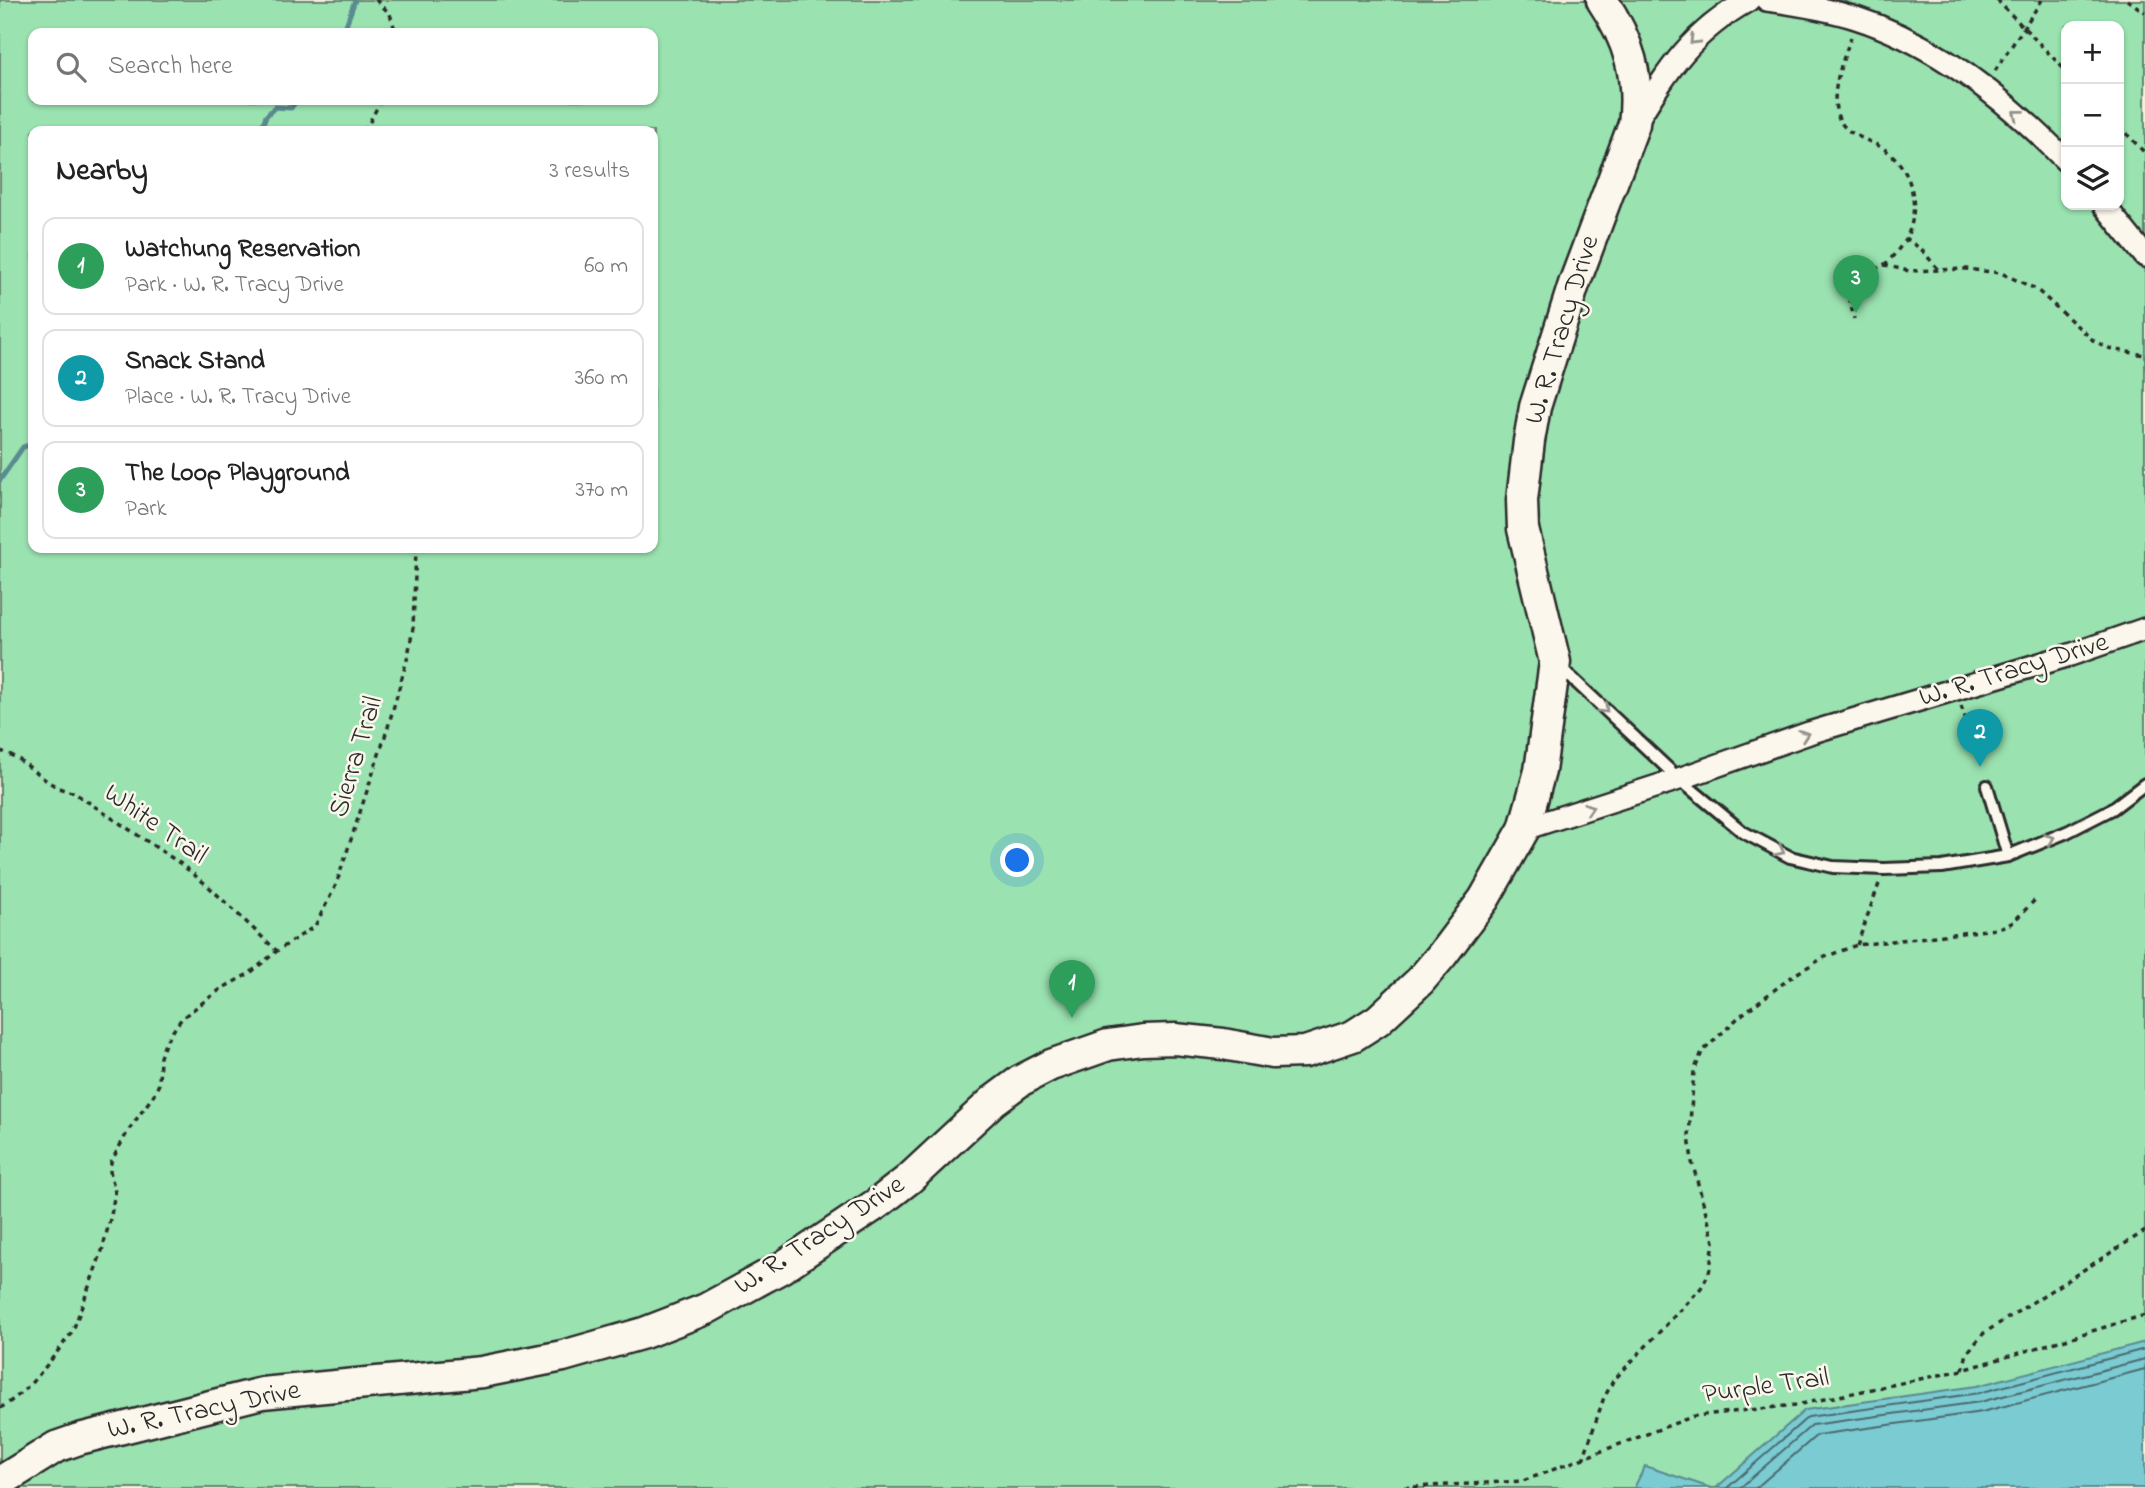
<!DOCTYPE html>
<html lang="en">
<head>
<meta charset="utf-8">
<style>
	body { margin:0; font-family:"Indie Flower",sans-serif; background:#f2f2f2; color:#222 }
	.controls { position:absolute; right:21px; top:21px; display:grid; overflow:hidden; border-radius:14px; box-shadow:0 2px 5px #0004 }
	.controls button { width:63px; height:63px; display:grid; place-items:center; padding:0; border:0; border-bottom:2px solid #e0e0e0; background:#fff; color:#222; font:35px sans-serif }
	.you { position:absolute; left:1018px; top:861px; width:24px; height:24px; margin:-18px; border:5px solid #fff; border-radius:50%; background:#1a73e8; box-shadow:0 0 0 10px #1a73e833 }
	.badge { display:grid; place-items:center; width:46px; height:46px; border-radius:50%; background:#c8321e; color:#fff; font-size:23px; font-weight:700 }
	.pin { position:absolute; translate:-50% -58px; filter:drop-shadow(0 2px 4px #0008) }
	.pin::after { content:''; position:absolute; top:37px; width:24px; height:21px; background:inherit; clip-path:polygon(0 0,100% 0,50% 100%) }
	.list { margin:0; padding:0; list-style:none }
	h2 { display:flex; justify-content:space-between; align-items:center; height:91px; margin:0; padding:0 28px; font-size:30px }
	h2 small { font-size:23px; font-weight:400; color:#767676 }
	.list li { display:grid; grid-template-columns:46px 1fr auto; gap:21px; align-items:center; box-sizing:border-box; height:98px; margin:0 14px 14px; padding:0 14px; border:2px solid #e0e0e0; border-radius:14px }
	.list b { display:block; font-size:26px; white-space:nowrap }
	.list p { margin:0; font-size:23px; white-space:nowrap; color:#767676 }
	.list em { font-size:23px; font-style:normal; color:#767676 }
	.icon { flex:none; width:38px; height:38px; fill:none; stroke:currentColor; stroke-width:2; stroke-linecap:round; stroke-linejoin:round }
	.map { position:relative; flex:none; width:2145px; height:1488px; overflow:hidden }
	.search { position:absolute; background:#fff; box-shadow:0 2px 5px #0004; left:28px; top:28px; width:630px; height:77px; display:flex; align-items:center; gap:18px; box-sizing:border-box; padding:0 24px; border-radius:14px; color:#767676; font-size:26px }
	.panel { position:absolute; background:#fff; box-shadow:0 2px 5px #0004; left:28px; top:126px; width:630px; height:427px; border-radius:14px }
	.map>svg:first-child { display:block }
	.green { fill:#9ae2b0; stroke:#62866e; stroke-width:2; fill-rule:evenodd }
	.water { fill:#7acbd2; stroke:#5a8b8f; stroke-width:2 }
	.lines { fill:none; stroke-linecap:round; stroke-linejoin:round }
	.shore { stroke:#4b6b6e; stroke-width:2 }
	.stream { stroke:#5a8b8f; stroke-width:5 }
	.lane-casing { stroke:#2b2b2b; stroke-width:16 }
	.street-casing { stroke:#2b2b2b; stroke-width:26 }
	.secondary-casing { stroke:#2b2b2b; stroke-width:35 }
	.path { stroke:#2b2b2b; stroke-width:3.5; stroke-dasharray:5 5; stroke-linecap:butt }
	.lane { stroke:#fbf7ec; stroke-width:10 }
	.street { stroke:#fbf7ec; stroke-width:21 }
	.secondary { stroke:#fbf7ec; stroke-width:30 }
	.oneway { stroke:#93918c }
	.labels { text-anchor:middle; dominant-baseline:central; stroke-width:5; stroke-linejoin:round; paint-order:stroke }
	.street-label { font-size:28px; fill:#2b2b2b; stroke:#fbf7ec }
</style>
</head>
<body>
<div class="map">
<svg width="2145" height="1488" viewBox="0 0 2145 1488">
	<rect width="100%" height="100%" fill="#f7eddc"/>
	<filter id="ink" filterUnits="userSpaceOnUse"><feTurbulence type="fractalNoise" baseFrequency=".0143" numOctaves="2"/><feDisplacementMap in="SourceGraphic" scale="14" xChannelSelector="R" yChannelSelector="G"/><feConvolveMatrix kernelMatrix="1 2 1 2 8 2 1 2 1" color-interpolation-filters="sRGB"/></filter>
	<g filter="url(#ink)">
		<path class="green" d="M 0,0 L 2145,0 L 2145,1488 L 0,1488 ZM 2066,26 L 2119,26 L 2119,205 L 2066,205 ZM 33,33 L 653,33 L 653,100 L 33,100 ZM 33,131 L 653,131 L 653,548 L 33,548 Z"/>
		<g class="water">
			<polygon points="2145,1342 2145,1488 1716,1488 1805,1410 1977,1386"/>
			<polygon points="1645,1466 1711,1488 1634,1488"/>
		</g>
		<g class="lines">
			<g class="shore">
				<polyline points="1727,1488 1808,1417 1979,1393 2145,1349"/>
				<polyline points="1740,1488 1812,1425 1980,1402 2145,1359"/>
				<polyline points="1756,1488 1817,1435 1982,1412 2145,1369"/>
			</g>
			<g class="stream">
				<polyline points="341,33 345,28 355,0"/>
				<polyline points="260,131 266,116 275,107 291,108 297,100"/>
				<polyline points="0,480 23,447 33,444"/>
			</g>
			<g class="lane-casing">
				<g id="lane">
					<polyline points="1559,666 1679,779 1743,832 1790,857 1833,867 1884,869 1942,867 2008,856 2067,832 2112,809 2145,784"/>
					<polyline points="1987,786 2008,856"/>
				</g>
			</g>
			<g class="street-casing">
				<g id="street">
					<path d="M 1767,0 C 1797,4 1827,9 1856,18 C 1937,44 2008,101 2066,161"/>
					<path d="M 1636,122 C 1670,67 1692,32 1749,0"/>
					<polyline points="2104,205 2145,256"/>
					<polyline points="1524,829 1679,779 1809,733 2070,655 2145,629"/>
				</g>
			</g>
			<g class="secondary-casing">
				<path id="secondary" d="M 0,1482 L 56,1447 L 79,1439 L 262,1393 L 482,1372 L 563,1356 L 644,1333 L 706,1309 L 781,1268 L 878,1203 L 909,1179 L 993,1101 L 1020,1081 L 1051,1065 L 1108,1045 L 1143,1040 L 1175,1039 L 1223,1044 L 1273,1053 L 1305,1052 L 1353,1036 L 1378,1020 L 1420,981 L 1442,955 L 1484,899 L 1524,829 L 1540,771 L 1555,662 L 1523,529 L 1522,500 L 1529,441 L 1535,407 L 1574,284 L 1634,124 C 1640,77 1629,40 1602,0"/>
			</g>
			<g class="path">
				<polyline points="376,0 390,14 396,33"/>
				<polyline points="1997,0 2066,71"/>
				<polyline points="2127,0 2145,12"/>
				<path d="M 1851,37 C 1843,61 1828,94 1839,119 C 1847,137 1873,140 1887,151 C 1913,170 1921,210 1906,238 C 1901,246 1890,262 1882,266 C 1865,274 1858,269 1847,287 L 1854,319"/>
				<polyline points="1995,71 2042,0"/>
				<polyline points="2119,126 2145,153"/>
				<polyline points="365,131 381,100"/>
				<polyline points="1905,238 1921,249 1939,270"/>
				<polyline points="1884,265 1909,271 1966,269 2001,273 2036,289 2094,341 2111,349 2145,355"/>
				<polyline points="1961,706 1976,750"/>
				<path d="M 0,751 C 28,758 44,788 73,792 L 181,864 L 208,886 L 277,951"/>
				<polyline points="1857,945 1880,881"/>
				<polyline points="1963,1370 1967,1353 1984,1333 2145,1231"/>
				<path d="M 0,1408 C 30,1391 49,1362 70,1335 L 75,1325 L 102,1251 L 111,1215 L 115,1192 L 110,1171 L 111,1162 L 128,1131 L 153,1096 L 159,1084 L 160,1057 L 166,1041 L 182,1018 L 221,989 L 250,973 L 277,951 L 315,926 L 336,885 L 388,727 L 408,656 L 413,628 L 416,548"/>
				<polyline points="1583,1460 1603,1400 1613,1381 1701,1288 1709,1273 1714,1242 1692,1162 1689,1135 1694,1071 1702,1052 1740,1016 1794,975 1825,957 1857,945 1996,929 2012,923 2035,900"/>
				<polyline points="1394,1488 1523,1481 1694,1416 1796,1405 1963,1370 2145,1315"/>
			</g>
			<use href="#lane" class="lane"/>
			<use href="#street" class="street"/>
			<use href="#secondary" class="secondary"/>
		</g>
		<defs><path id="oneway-chevron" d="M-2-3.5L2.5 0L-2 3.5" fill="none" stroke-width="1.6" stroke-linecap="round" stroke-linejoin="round" transform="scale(1.75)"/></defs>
		<g class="oneway">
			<use href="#oneway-chevron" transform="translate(1694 40) rotate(135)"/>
			<use href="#oneway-chevron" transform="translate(2017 114) rotate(-142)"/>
			<use href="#oneway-chevron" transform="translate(1604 709) rotate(44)"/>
			<use href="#oneway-chevron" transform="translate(1804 735) rotate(-19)"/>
			<use href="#oneway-chevron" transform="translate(1589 808) rotate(-18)"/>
			<use href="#oneway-chevron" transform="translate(2050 839) rotate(-22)"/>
			<use href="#oneway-chevron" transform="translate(1780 851) rotate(27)"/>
		</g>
	</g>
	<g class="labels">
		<g class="street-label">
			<text transform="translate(1563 330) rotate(-73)">W. R. Tracy Drive</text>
			<text transform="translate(2014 671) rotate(-17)">W. R. Tracy Drive</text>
			<text transform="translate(357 757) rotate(-73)">Sierra Trail</text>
			<text transform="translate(155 825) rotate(35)">White Trail</text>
			<text transform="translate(820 1236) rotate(-33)">W. R. Tracy Drive</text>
			<text transform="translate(1766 1387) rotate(-8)">Purple Trail</text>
			<text transform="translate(204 1411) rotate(-12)">W. R. Tracy Drive</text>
		</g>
	</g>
</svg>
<div class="controls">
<button>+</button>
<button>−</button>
<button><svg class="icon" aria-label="layers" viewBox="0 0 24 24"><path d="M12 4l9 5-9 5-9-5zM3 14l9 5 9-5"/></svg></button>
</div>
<div class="you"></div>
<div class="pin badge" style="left:1072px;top:1018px;background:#2e9e5b">1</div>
<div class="pin badge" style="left:1980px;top:767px;background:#0f9aa8">2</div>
<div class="pin badge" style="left:1856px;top:313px;background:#2e9e5b">3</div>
<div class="search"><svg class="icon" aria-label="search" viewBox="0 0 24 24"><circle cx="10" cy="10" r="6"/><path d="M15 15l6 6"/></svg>Search here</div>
<section class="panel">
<h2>Nearby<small>3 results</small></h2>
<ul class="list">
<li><span class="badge" style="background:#2e9e5b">1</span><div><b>Watchung Reservation</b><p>Park · W. R. Tracy Drive</p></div><em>60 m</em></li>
<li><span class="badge" style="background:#0f9aa8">2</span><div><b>Snack Stand</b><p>Place · W. R. Tracy Drive</p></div><em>360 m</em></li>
<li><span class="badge" style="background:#2e9e5b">3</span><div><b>The Loop Playground</b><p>Park</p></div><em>370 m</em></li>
</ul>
</section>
</div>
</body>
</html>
